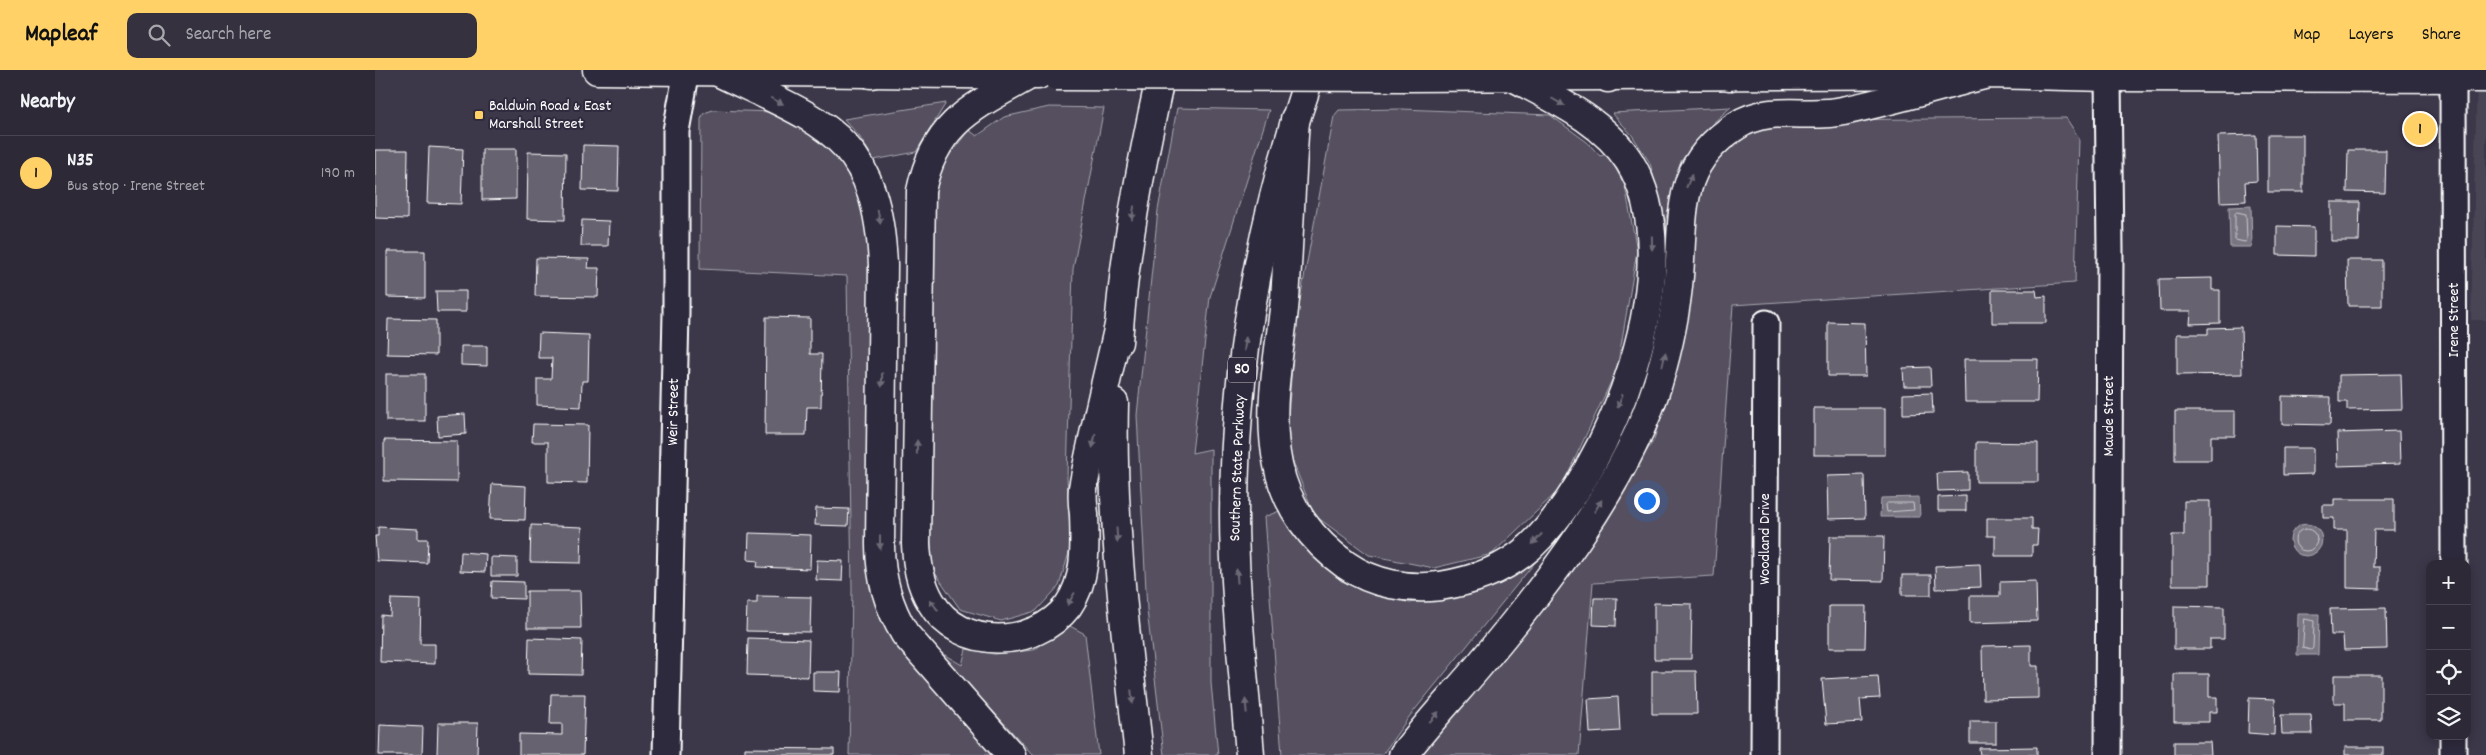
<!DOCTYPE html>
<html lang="en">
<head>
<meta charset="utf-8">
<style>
	body { margin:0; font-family:Dekko,sans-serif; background:#35313f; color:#f1f3f6 }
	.controls { position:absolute; right:15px; bottom:15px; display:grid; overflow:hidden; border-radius:10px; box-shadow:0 2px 12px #0003 }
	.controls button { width:45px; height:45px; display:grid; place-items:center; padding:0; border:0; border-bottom:1px solid #484552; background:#2d2937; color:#f1f3f6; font:25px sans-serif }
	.you { position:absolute; left:1271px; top:430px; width:18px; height:18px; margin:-12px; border:4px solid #fff; border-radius:50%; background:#1a73e8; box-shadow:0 0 0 8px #1a73e833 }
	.badge { display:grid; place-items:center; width:32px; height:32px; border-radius:50%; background:#ffd166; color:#111; font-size:16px; font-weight:700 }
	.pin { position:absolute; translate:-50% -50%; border:2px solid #fff; box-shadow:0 1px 5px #0006 }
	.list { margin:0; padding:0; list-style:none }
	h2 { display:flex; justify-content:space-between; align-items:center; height:65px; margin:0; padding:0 20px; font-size:21px }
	h2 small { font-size:16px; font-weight:400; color:#a7a6ad }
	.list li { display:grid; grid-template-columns:32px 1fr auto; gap:15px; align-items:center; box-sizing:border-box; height:75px; padding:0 20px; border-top:1px solid #484552 }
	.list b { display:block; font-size:19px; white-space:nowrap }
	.list p { margin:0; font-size:16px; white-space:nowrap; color:#a7a6ad }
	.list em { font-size:16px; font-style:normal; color:#a7a6ad }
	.icon { flex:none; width:28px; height:28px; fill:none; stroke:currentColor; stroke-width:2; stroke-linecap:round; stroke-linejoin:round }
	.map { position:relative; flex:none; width:2111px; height:685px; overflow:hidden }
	header { display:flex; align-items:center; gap:30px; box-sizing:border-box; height:70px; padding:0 25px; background:#ffd166; color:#111 }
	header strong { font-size:24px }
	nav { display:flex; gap:28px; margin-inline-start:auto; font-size:18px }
	.search { width:350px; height:45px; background:#35313f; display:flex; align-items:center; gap:12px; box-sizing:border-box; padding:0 18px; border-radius:10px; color:#a7a6ad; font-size:19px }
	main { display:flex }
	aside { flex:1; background:#2d2937 }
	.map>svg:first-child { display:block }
	.built { fill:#494455 }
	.green { fill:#555060; stroke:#aaa8b0 }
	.water { fill:#797682; stroke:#afadb4 }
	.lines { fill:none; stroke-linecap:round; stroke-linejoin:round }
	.shore { stroke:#c9c8cd; stroke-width:1 }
	.building { fill:#666270; stroke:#fff }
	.street-casing { stroke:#fff; stroke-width:29 }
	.secondary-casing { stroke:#fff; stroke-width:31 }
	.highway-casing { stroke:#fff; stroke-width:31 }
	.street { stroke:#2f2a3d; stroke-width:25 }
	.secondary { stroke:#2f2a3d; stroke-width:28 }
	.highway { stroke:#2f2a3d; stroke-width:28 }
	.secondary-bridge-casing { stroke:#fff; stroke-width:31; stroke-linecap:butt }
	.secondary-bridge { stroke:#2f2a3d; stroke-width:28 }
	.oneway { fill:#6d6a77 }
	.poi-dot { fill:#ffd166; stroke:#2f2a3d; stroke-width:2 }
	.labels { text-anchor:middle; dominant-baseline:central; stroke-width:4; stroke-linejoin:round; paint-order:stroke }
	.shield { fill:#2f2a3d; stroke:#c1bfc5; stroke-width:1 }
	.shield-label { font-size:15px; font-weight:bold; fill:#fff }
	.poi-label { font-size:16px; fill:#fff; stroke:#2f2a3d; text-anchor:start }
	.street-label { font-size:16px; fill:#fff; stroke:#2f2a3d }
</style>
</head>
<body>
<header>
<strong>Mapleaf</strong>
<div class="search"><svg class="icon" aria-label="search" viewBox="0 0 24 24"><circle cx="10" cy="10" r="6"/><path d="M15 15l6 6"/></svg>Search here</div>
<nav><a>Map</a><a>Layers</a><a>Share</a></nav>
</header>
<main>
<aside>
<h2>Nearby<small></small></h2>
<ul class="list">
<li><span class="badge">1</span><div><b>N35</b><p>Bus stop · Irene Street</p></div><em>190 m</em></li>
</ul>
</aside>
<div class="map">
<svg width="2111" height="685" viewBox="0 0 2111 685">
	<rect width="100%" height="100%" fill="#3c3749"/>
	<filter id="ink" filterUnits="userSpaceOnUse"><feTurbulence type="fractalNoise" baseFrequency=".02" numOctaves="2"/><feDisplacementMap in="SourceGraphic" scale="10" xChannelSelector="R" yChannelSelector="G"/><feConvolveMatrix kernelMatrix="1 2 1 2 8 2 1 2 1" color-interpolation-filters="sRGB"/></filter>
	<g filter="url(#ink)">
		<polygon class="built" points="2102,0 2111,0 2111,250 2096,250"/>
		<g class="green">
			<polygon points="571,33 541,82 499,90 484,66 469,49"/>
			<polygon points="674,37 729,38 698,199 692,407 696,476 684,516 661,541 626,551 585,539 558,500 555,465 561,102 594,60 602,66 629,47"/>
			<polygon points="1356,37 1337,54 1306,91 1290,152 1275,93 1257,65 1237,43"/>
			<polygon points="802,38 894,40 835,227 817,383 836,379 836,613 843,685 789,685 772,540 762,345 783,140"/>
			<polygon points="1027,39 1175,45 1212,72 1225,86 1233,84 1250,116 1262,181 1242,299 1186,418 1117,484 1059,498 994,485 939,445 911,374 920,257 959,46 964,40"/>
			<polygon points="338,40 399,42 443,63 480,105 494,160 492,494 506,544 536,592 620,685 474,685 477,519 472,206 325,199 326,49 329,43"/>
			<polygon points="1691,48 1704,68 1700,213 1358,235 1339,506 1218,513 1204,685 1038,685 1169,532 1279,370 1314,239 1324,126 1341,86 1374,59 1420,50"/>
			<polygon points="907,440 926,467 966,511 1035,533 1116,518 1180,468 1034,647 1007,685 907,685 889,447"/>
			<polygon points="693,555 710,564 724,685 658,685 563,581 587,595 591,579 619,584 659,580"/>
		</g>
		<g class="water">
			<polygon points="1876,136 1877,177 1855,177 1854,137"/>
			<polygon points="1544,427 1545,447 1505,447 1506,428"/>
			<circle cx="1931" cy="470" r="16"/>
			<polygon points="1923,544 1944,544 1943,585 1922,585"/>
		</g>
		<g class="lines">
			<g class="shore">
				<polygon points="1862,142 1871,144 1872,170 1870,172 1860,170 1860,144"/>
				<polygon points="1513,433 1538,433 1539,440 1512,442 1511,435"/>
				<circle cx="1931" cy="470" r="11"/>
				<polygon points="1930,549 1939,551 1938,578 1936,580 1928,578"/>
			</g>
		</g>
		<g class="building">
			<polygon points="1881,65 1882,111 1870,112 1871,131 1845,132 1843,66"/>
			<rect x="1893" y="65" width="35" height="57"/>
			<polygon points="208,75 244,76 243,121 207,120"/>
			<polygon points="54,77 88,79 86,134 52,133"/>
			<polygon points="107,79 141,79 141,129 107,130"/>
			<polygon points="0,80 33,80 32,149 0,148"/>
			<polygon points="1973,80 2011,80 2010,123 1972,122"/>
			<polygon points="153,82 191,83 190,150 152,149"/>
			<polygon points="1956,132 1985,132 1984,171 1956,171"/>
			<polygon points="207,150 234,151 233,176 206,176"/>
			<polygon points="1902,156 1939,157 1939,186 1902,185"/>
			<polygon points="12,181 50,181 50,228 12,227"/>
			<polygon points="161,188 214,189 213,198 224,198 223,227 160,226"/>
			<polygon points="1972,190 2007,190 2007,236 1973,236"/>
			<polygon points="1837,208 1837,220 1845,220 1845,253 1815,254 1816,241 1785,241 1784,209"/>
			<polygon points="1617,220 1661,220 1662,227 1671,226 1671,253 1617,253"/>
			<polygon points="61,221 91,221 91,242 62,242"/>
			<polygon points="391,247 435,248 435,284 447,284 446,337 432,337 431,365 390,365"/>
			<polygon points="13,249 61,250 61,285 12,284"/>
			<polygon points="1453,252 1490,253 1491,306 1453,306"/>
			<polygon points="1866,257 1867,304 1802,305 1802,264 1833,264 1833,258"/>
			<polygon points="164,263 214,265 213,311 207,311 206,337 162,335 162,309 176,309 177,288 163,288"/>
			<polygon points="86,276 112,276 112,296 86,295"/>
			<polygon points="1589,289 1663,289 1662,332 1590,332"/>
			<polygon points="1555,297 1556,316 1529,316 1528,298"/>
			<rect x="11" y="304" width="39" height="47"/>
			<polygon points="2026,304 2027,339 1972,340 1972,332 1964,332 1964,305"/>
			<polygon points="1557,323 1558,343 1528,344 1528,324"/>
			<polygon points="1907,326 1956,327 1955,355 1907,354"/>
			<rect x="1439" y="338" width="71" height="47"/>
			<polygon points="1800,341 1860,341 1860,366 1836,366 1836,390 1800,390"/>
			<polygon points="90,344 91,364 63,366 62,346"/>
			<polygon points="158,354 213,355 212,413 173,412 173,372 157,372"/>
			<polygon points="2024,361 2025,394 1963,396 1962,363"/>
			<polygon points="9,370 82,371 82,412 9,411"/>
			<polygon points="1601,372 1663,373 1663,412 1601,412"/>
			<polygon points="1908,378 1938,378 1938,404 1908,405"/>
			<polygon points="1593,402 1593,420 1563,421 1562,403"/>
			<polygon points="1489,405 1490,448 1453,449 1452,406"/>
			<polygon points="117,414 151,416 150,450 115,449"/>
			<polygon points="1591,426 1591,441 1563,441 1563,427"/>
			<polygon points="1959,429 2019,429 2019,460 1999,460 1998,497 2005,497 2005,519 1972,518 1972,460 1959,460 1959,448 1948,448 1948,435 1959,435"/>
			<polygon points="1809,431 1835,431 1835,515 1797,515 1797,465 1809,465"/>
			<polygon points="441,438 474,439 473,456 440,455"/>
			<polygon points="1612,448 1657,448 1657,459 1663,459 1662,475 1657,475 1657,486 1620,486 1620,466 1612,466"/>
			<polygon points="156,455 207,457 206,493 155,492"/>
			<polygon points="3,457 43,459 43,469 53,469 52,493 2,491 0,466 3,466"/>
			<polygon points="374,463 436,465 435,499 382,497 383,491 373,490"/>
			<polygon points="1455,466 1509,466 1508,511 1454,510"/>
			<polygon points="86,482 111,484 110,502 85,501"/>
			<polygon points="116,487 142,488 142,506 116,506"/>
			<polygon points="442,490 468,491 467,511 441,510"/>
			<polygon points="1605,494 1606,517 1561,519 1560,496"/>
			<rect x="1527" y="505" width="29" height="20"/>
			<polygon points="117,511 149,512 149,529 116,528"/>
			<polygon points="1661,511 1662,551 1595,553 1595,526 1625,526 1625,512"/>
			<polygon points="152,521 205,521 206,558 152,558"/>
			<polygon points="382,526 436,527 435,562 371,561 372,533 382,533"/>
			<polygon points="1219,528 1242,528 1241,556 1218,555"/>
			<polygon points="16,529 46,530 45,574 60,574 60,594 5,592 6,545 15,546"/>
			<polygon points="1279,533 1317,534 1316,589 1279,589"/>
			<polygon points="1454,536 1491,536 1490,578 1454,578"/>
			<polygon points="1799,536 1849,537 1849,569 1835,569 1835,579 1799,579"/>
			<polygon points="2011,538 2012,579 1969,580 1968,565 1956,565 1955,539"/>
			<polygon points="154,568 207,570 206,605 153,604"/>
			<polygon points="373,568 434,570 433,607 372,605"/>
			<polygon points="1656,575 1656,596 1663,596 1663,628 1608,629 1607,576"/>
			<polygon points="1277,601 1321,601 1322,644 1277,644"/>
			<polygon points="438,602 466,602 465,622 438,621"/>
			<polygon points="1799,604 1834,604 1834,627 1842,627 1842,642 1834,642 1834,652 1799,652"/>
			<polygon points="1959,605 2006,605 2006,650 1970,650 1970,633 1959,633"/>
			<polygon points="1503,606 1505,628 1485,629 1487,652 1451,654 1447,609"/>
			<polygon points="176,624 210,624 208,685 144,685 144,664 187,665 187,654 175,654"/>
			<polygon points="1243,627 1245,661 1215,663 1213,629"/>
			<polygon points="1874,628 1900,629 1899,665 1873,663"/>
			<polygon points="1906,645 1936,645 1937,664 1907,664"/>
			<rect x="1595" y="651" width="26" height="22"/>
			<polygon points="63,653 103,653 102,685 62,685"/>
			<polygon points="5,655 48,657 47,685 4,685"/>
			<polygon points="1799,672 1835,672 1836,685 1799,685"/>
			<polygon points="1662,677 1662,685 1605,685 1604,678"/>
			<rect x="1970" y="677" width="38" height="8"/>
			<polygon points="370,678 459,679 459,685 370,685"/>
		</g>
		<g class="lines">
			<g class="street-casing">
				<g id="street">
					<polyline points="2078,7 2079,494"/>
					<polyline points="291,685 301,243 301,61 312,0"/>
					<polyline points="1389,685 1391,253"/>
					<polyline points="1733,685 1735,180 1733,7"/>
					<polyline points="2078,685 2078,666"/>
				</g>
			</g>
			<g class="secondary-casing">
				<g id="secondary">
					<polyline points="222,0 663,5"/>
					<polyline points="1032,7 1613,4 1733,7 2111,8"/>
				</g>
			</g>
			<g class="highway-casing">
				<g id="highway">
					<polyline points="492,0 496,4"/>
					<polyline points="1350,0 1355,6"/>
					<path d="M 343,2 C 448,53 502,63 508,195 L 505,475 C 505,508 513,536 530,564 L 636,685"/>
					<path d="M 655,5 C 598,37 560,52 546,121 L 541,474 C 542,495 545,514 556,532 C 584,581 660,579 693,536 C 712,509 710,476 709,444 C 708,436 707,426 708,418 C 718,363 732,309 744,255"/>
					<polyline points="1233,8 1241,0"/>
					<path d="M 920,49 C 916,109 914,169 910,229 C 905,285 891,338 903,395 C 911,436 937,471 971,495 C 998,514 1033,520 1065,516 C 1098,511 1130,499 1155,477 C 1235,402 1318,192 1254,91 C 1228,51 1181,30 1140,8"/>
					<path d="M 743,272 C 749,180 767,90 787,0"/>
					<path d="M 739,333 C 736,451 751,568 764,685"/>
					<path d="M 875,685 C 869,605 859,524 859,444 C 859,292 887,143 937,0"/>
					<path d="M 1028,685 C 1051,655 1077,627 1102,598 C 1171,516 1250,416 1283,313 C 1293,279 1301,242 1304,206 C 1309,143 1300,95 1361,56 C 1394,34 1432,49 1468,41 C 1517,31 1565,16 1613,4"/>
				</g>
			</g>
			<use href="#street" class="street"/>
			<use href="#secondary" class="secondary"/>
			<use href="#highway" class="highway"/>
			<g class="secondary-bridge-casing">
				<polyline id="secondary-bridge" points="681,6 1032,7"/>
			</g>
			<use href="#secondary-bridge" class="secondary-bridge"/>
		</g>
		<defs><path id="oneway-solid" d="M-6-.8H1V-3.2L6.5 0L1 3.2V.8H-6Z" transform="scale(1.25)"/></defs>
		<g class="oneway">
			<use href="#oneway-solid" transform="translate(402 31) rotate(26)"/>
			<use href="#oneway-solid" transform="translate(1183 32) rotate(30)"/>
			<use href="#oneway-solid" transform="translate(1314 111) rotate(-68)"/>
			<use href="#oneway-solid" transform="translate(758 143) rotate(99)"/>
			<use href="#oneway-solid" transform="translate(504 147) rotate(79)"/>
			<use href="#oneway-solid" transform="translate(1277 173) rotate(89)"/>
			<use href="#oneway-solid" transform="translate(870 274) rotate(-83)"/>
			<use href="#oneway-solid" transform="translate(1289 289) rotate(-77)"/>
			<use href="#oneway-solid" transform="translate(507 310) rotate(91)"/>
			<use href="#oneway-solid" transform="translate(1245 331) rotate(112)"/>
			<use href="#oneway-solid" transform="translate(719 371) rotate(102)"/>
			<use href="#oneway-solid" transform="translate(542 377) rotate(-89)"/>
			<use href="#oneway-solid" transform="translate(1223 436) rotate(-58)"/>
			<use href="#oneway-solid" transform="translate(742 465) rotate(86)"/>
			<use href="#oneway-solid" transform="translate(1162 469) rotate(133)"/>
			<use href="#oneway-solid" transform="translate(505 472) rotate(90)"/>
			<use href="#oneway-solid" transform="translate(862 506) rotate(-94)"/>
			<use href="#oneway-solid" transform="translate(696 529) rotate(121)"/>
			<use href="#oneway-solid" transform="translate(559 535) rotate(-126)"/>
			<use href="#oneway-solid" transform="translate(757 627) rotate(84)"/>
			<use href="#oneway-solid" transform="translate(871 636) rotate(-95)"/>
			<use href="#oneway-solid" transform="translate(1059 647) rotate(-48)"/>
		</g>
	</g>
	<rect class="poi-dot" x="99" y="40" width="10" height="10" rx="2.5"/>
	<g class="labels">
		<rect class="shield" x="853" y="287.5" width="28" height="25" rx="4"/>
		<g class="shield-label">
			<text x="867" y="300">SO</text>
		</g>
		<g class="poi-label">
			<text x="114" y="36">Baldwin Road &amp; East<tspan x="114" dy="18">Marshall Street</tspan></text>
		</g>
		<g class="street-label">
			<text transform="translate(2079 250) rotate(-90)">Irene Street</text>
			<text transform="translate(299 342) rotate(-89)">Weir Street</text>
			<text transform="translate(1734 346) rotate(-90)">Maude Street</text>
			<text transform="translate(863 398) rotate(-88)">Southern State Parkway</text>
			<text transform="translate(1390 469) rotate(-90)">Woodland Drive</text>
		</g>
	</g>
</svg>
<div class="controls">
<button>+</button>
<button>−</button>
<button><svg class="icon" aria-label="locate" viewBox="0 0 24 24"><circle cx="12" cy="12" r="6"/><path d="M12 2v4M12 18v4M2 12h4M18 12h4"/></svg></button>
<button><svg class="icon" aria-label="layers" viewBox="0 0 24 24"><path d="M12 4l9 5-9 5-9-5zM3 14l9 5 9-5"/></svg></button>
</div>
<div class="you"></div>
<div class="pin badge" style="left:2045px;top:59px">1</div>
</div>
</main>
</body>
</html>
